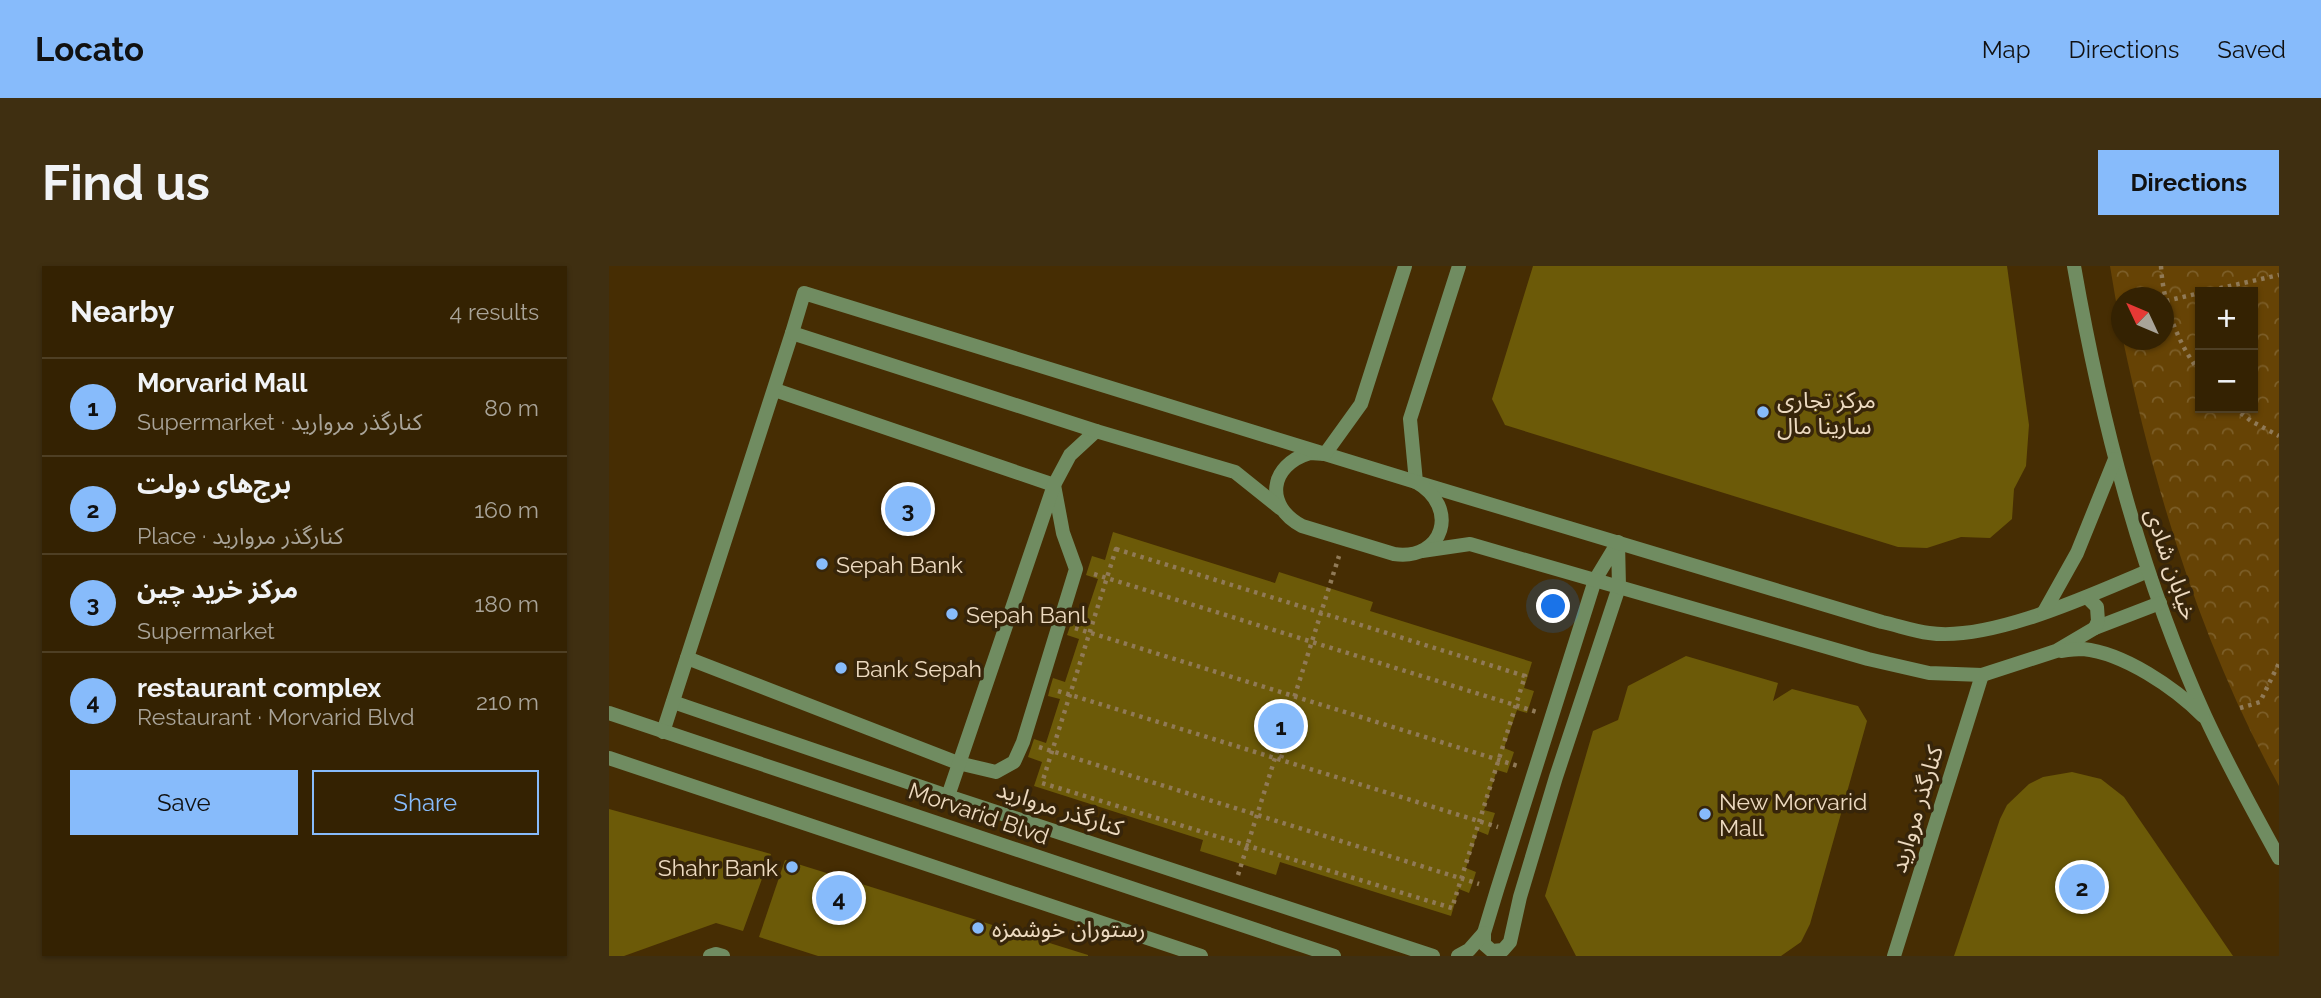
<!DOCTYPE html>
<html lang="en">
<head>
<meta charset="utf-8">
<style>
	body { margin:0; font-family:Raleway,"Noto Sans Arabic",sans-serif; background:#3f2f11; color:#f1f3f6 }
	.controls { position:absolute; right:21px; top:21px; display:grid; overflow:hidden; border-radius:0px; box-shadow:0 2px 5px #0004 }
	.controls button { width:63px; height:63px; display:grid; place-items:center; padding:0; border:0; border-bottom:2px solid #4e3f24; background:#342202; color:#f1f3f6; font:35px sans-serif }
	.compass { position:absolute; left:1502px; top:21px; width:63px; height:63px; border-radius:50%; background:#342202; box-shadow:0 2px 5px #0004; rotate:314deg }
	.you { position:absolute; left:945px; top:341px; width:24px; height:24px; margin:-18px; border:5px solid #fff; border-radius:50%; background:#1a73e8; box-shadow:0 0 0 10px #1a73e833 }
	.badge { display:grid; place-items:center; width:46px; height:46px; border-radius:50%; background:#87bbfb; color:#111; font-size:23px; font-weight:700 }
	.pin { position:absolute; translate:-50% -50%; border:4px solid #fff; box-shadow:0 2px 7px #0006 }
	.list { margin:0; padding:0; list-style:none }
	h2 { display:flex; justify-content:space-between; align-items:center; height:91px; margin:0; padding:0 28px; font-size:30px }
	h2 small { font-size:23px; font-weight:400; color:#a9a499 }
	.list li { display:grid; grid-template-columns:46px 1fr auto; gap:21px; align-items:center; box-sizing:border-box; height:98px; padding:0 28px; border-top:2px solid #4e3f24 }
	.list b { display:block; font-size:26px; white-space:nowrap }
	.list p { margin:0; font-size:23px; white-space:nowrap; color:#a9a499 }
	.list em { font-size:23px; font-style:normal; color:#a9a499 }
	.actions { display:flex; gap:14px; padding:21px 28px }
	.actions a { flex:1; padding:16px 0; border:2px solid #87bbfb; border-radius:0px; text-align:center; font-size:24px; color:#87bbfb }
	.actions .main { background:#87bbfb; color:#111 }
	.map { position:relative; flex:none; width:1670px; height:690px; overflow:hidden; border-radius:0px }
	header { display:flex; align-items:center; gap:42px; box-sizing:border-box; height:98px; padding:0 35px; background:#87bbfb; color:#111 }
	header strong { font-size:33px }
	nav { display:flex; gap:38px; margin-inline-start:auto; font-size:24px }
	.intro { display:flex; align-items:center; justify-content:space-between; box-sizing:border-box; height:168px; padding:0 42px }
	h1 { margin:0; font-size:49px }
	.button { padding:18px 32px; border-radius:0px; background:#87bbfb; color:#111; font-size:24px; font-weight:700 }
	main { display:flex; gap:42px; padding:0 42px }
	aside { flex:1; background:#342202; border-radius:0px; box-shadow:0 2px 5px #0004 }
	.map>svg:first-child { display:block }
	.park { fill:url(#park-crowns); fill-rule:evenodd }
	.building { fill:#6c5a08 }
	.lines { fill:none; stroke-linecap:round; stroke-linejoin:round }
	.path { stroke:#907a57; stroke-width:4.5; stroke-dasharray:3.5 5; stroke-linecap:butt }
	.minor { stroke:#708c61; stroke-width:14 }
	.tertiary { stroke:#708c61; stroke-width:14 }
	.poi-dot { fill:#87bbfb; stroke:#37250a; stroke-width:2.5 }
	.labels { text-anchor:middle; dominant-baseline:central; stroke-width:7; stroke-linejoin:round; paint-order:stroke }
	.poi-label { font-size:23px; fill:#eddac0; stroke:#37250a; text-anchor:start }
	.street-label { font-size:23px; fill:#eddac0; stroke:#37250a }
</style>
</head>
<body>
<header>
<strong>Locato</strong>
<nav><a>Map</a><a>Directions</a><a>Saved</a></nav>
</header>
<div class="intro"><h1>Find us</h1><a class="button">Directions</a></div>
<main>
<aside>
<h2>Nearby<small>4 results</small></h2>
<ul class="list">
<li><span class="badge">1</span><div><b>Morvarid Mall</b><p>Supermarket · کنارگذر مروارید</p></div><em>80 m</em></li>
<li><span class="badge">2</span><div><b>برج‌های دولت</b><p>Place · کنارگذر مروارید</p></div><em>160 m</em></li>
<li><span class="badge">3</span><div><b>مرکز خرید چین</b><p>Supermarket</p></div><em>180 m</em></li>
<li><span class="badge">4</span><div><b>restaurant complex</b><p>Restaurant · Morvarid Blvd</p></div><em>210 m</em></li>
</ul>
<div class="actions"><a class="main">Save</a><a>Share</a></div>
</aside>
<div class="map">
<svg width="1670" height="690" viewBox="0 0 1670 690">
	<defs>
		<pattern id="park-crowns" width="20" height="18" patternUnits="userSpaceOnUse" patternTransform="scale(1.75)"><rect width="20" height="18" fill="#664305"/><path d="M2 6a3 3 0 1 1 6 0M12 15a3 3 0 1 1 6 0" fill="none" stroke="#7c5e28"/></pattern>
	</defs>
	<rect width="100%" height="100%" fill="#462d03"/>
	<path class="park" d="M 1501,0 L 1670,0 L 1670,520 C 1594,382 1546,227 1514,74 L 1554,74 L 1554,32 L 1512,32 L 1512,65 ZM 1591,26 L 1644,26 L 1644,142 L 1591,142 Z"/>
	<g class="building">
		<polygon points="924,0 1398,0 1420,159 1417,200 1405,223 1403,253 1381,272 1352,271 1318,282 1289,281 896,159 883,133"/>
		<polygon points="504,266 666,317 670,306 764,336 761,345 923,396 915,422 925,425 918,447 908,444 895,482 905,486 898,507 888,504 875,544 886,547 882,559 879,569 869,565 857,602 867,606 864,616 860,627 850,623 842,650 671,596 667,609 591,585 594,574 425,520 433,496 419,491 425,473 437,477 451,433 439,430 441,422 444,412 456,416 470,373 458,369 464,352 475,355 489,313 477,309 483,290 496,294"/>
		<polygon points="1077,390 1169,417 1164,435 1183,423 1249,440 1258,455 1201,658 1192,676 1172,690 967,690 936,630 984,465 1009,454 1019,420"/>
		<polygon points="1463,506 1492,513 1515,531 1624,690 1345,690 1391,553 1398,539 1420,518 1434,511"/>
		<polygon points="0,543 162,588 134,665 107,657 15,690 0,690"/>
		<polygon points="176,594 479,689 479,690 209,690 150,671"/>
	</g>
	<g class="lines">
		<g class="path">
			<path d="M 1552,0 C 1554,37 1568,77 1591,106"/>
			<polyline points="1594,26 1670,9"/>
			<polyline points="1557,35 1591,27"/>
			<polyline points="1625,142 1642,155 1670,170"/>
			<polygon points="507,283 916,410 843,642 433,517"/>
			<polyline points="485,308 928,446"/>
			<polyline points="466,362 909,500"/>
			<polyline points="449,425 889,561"/>
			<polyline points="1631,442 1651,436 1670,397"/>
			<polyline points="430,481 870,618"/>
			<polyline points="672,492 675,483"/>
			<polyline points="629,609 730,290"/>
		</g>
		<g class="minor">
			<polygon points="1009,276 1010,321 947,511 911,631 901,676 894,684 883,685 875,678 875,667 888,624 986,314"/>
			<polyline points="78,392 349,497 387,506 405,496 414,476 467,303 454,267 445,219 166,124"/>
			<polyline points="64,436 339,530 824,690"/>
			<polyline points="54,466 183,67"/>
			<polyline points="339,530 445,219 461,189 487,165"/>
			<polyline points="101,690 107,688 114,690"/>
			<polyline points="849,690 860,684 875,667"/>
			<polyline points="1285,690 1373,409"/>
		</g>
		<g class="tertiary">
			<path d="M 850,0 L 801,153 L 807,216 L 1273,356 C 1288,359 1304,365 1320,367 C 1381,376 1482,329 1539,305"/>
			<path d="M 1465,0 C 1492,154 1531,307 1596,450 C 1618,498 1644,545 1670,592"/>
			<path d="M 701,187 L 716,188 L 807,216 C 851,241 835,295 785,288 L 693,260 C 655,240 660,199 701,187 Z"/>
			<polyline points="671,242 626,206 487,165 183,67 195,27 716,188 752,138 796,0"/>
			<polyline points="813,285 861,278 1259,393 1320,407 1373,409 1447,385 1486,362 1551,337"/>
			<polyline points="1478,331 1488,341 1489,355 1486,362"/>
			<polyline points="1435,346 1468,287 1506,193"/>
			<path d="M 1452,385 C 1459,384 1467,383 1474,383 C 1515,387 1566,422 1594,450"/>
			<polyline points="0,447 725,690"/>
			<polyline points="0,492 592,690"/>
		</g>
	</g>
	<g class="poi-dot">
		<circle cx="1154" cy="146" r="7"/>
		<circle cx="213" cy="298" r="7"/>
		<circle cx="343" cy="348" r="7"/>
		<circle cx="232" cy="402" r="7"/>
		<circle cx="1096" cy="548" r="7"/>
		<circle cx="183" cy="601" r="7"/>
		<circle cx="369" cy="662" r="7"/>
	</g>
	<g class="labels">
		<g class="poi-label">
			<text x="1168" y="133">مرکز تجاری<tspan x="1168" dy="26">سارینا مال</tspan></text>
			<text x="227" y="298">Sepah Bank</text>
			<text x="357" y="348">Sepah Banl</text>
			<text x="246" y="402">Bank Sepah</text>
			<text x="1110" y="535">New Morvarid<tspan x="1110" dy="26">Mall</tspan></text>
			<text x="169" y="601" text-anchor="end">Shahr Bank</text>
			<text x="383" y="662">رستوران خوشمزه</text>
		</g>
		<g class="street-label">
			<text transform="translate(1563 298) rotate(71)">خیابان شادی</text>
			<text transform="translate(451 542) rotate(18)">کنارگذر مروارید</text>
			<text transform="translate(1307 543) rotate(-73)">کنارگذر مروارید</text>
			<text transform="translate(370 547) rotate(19)">Morvarid Blvd</text>
		</g>
	</g>
</svg>
<div class="controls">
<button>+</button>
<button>−</button>
</div>
<svg class="compass" viewBox="-18 -18 36 36"><path d="M0-13l5 13h-10z" fill="#e53935"/><path d="M0 13l5-13h-10z" fill="#a9a499"/></svg>
<div class="you"></div>
<div class="pin badge" style="left:672px;top:460px">1</div>
<div class="pin badge" style="left:1473px;top:621px">2</div>
<div class="pin badge" style="left:299px;top:243px">3</div>
<div class="pin badge" style="left:230px;top:632px">4</div>
</div>
</main>
</body>
</html>
